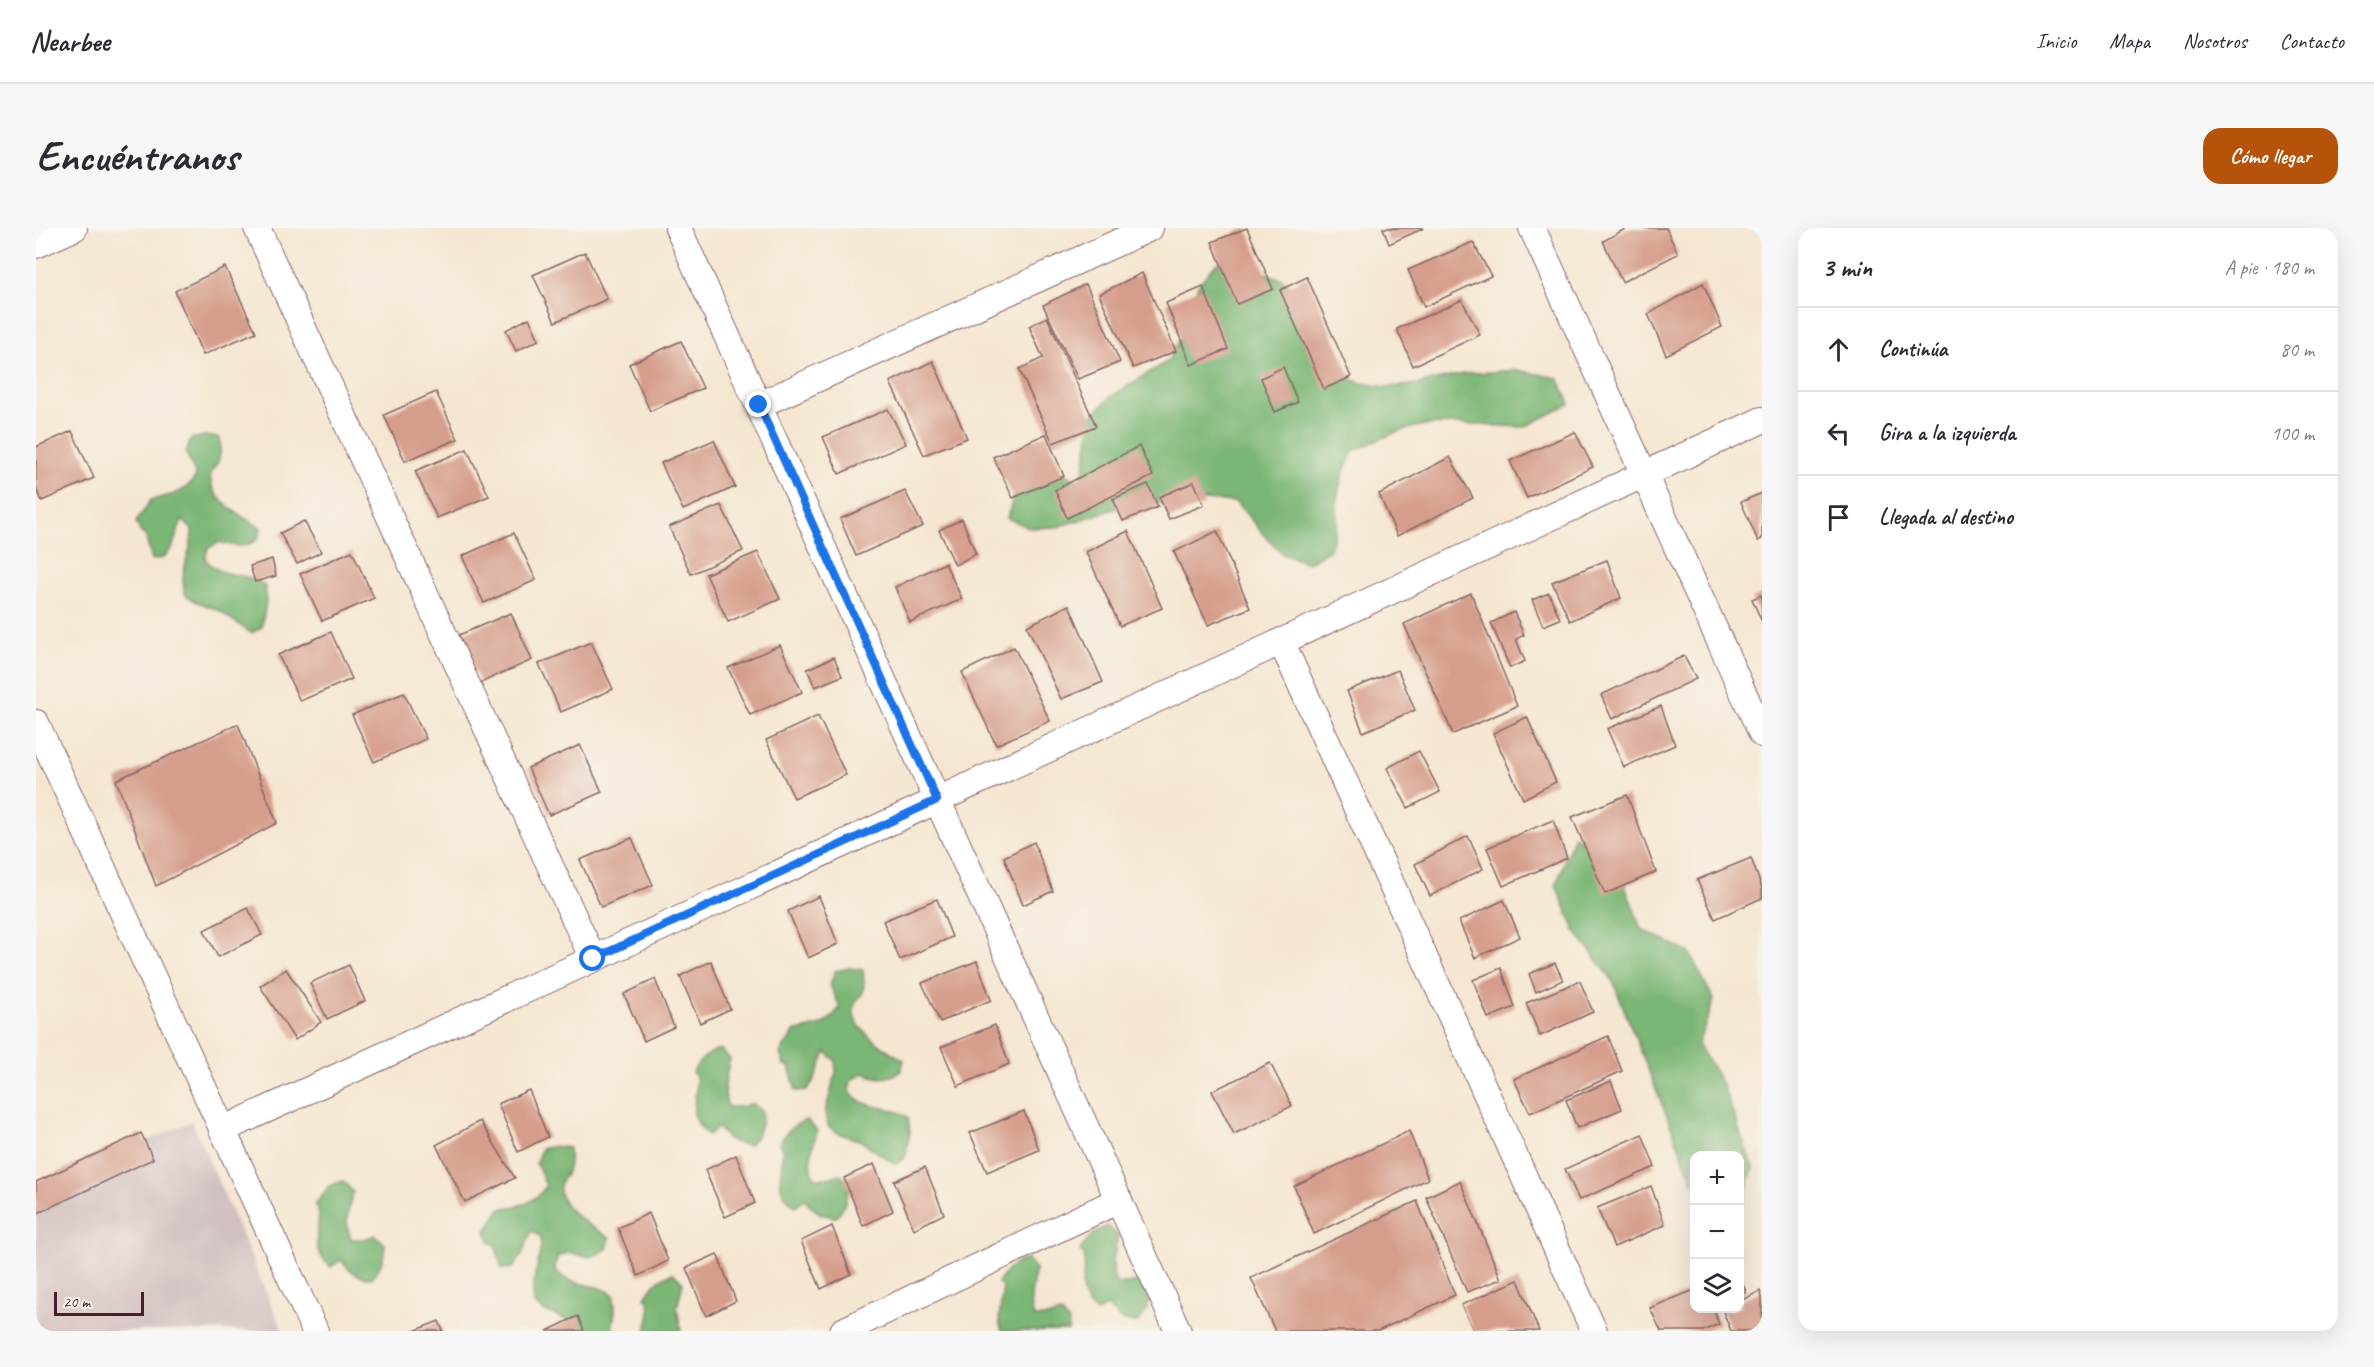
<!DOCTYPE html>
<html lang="es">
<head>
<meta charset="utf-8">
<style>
	body { margin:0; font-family:Caveat,sans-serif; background:#f7f7f7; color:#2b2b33 }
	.controls { position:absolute; right:18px; bottom:18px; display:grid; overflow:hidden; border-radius:12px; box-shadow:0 6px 24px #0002 }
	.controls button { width:54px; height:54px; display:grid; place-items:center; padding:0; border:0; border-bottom:2px solid #e1e1e2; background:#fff; color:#2b2b33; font:30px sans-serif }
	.scale { position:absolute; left:18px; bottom:15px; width:90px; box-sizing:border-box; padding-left:6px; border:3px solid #4a1f2b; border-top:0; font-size:16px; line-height:21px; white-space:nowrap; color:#4a1f2b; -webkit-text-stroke:4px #f7f3e8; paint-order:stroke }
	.stop { position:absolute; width:18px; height:18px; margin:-14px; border:4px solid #1a73e8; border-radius:50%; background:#fff }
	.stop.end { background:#1a73e8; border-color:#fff; box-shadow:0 2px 6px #0008 }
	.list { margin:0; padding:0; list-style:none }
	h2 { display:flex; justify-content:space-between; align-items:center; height:78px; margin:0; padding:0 24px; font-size:26px }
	h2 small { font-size:20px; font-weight:400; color:#7c7c81 }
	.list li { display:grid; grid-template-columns:39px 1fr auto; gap:18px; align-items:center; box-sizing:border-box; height:84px; padding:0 24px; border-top:2px solid #e1e1e2 }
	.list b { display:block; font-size:22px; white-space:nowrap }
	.list em { font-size:20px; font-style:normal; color:#7c7c81 }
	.icon { flex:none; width:33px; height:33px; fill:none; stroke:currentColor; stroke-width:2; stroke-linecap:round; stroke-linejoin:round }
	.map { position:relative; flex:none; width:1726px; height:1103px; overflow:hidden; border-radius:18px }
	header { display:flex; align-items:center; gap:36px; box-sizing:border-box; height:84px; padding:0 30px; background:#fff; border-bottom:2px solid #e1e1e2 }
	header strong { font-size:28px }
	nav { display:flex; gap:33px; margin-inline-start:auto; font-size:21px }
	.intro { display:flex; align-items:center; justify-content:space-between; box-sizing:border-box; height:144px; padding:0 36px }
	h1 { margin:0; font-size:42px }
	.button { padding:15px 27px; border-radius:18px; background:#b45309; color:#fff; font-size:21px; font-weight:700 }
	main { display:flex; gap:36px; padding:0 36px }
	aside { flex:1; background:#fff; border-radius:18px; box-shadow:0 6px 24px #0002 }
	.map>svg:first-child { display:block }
	.industrial { fill:#d2bfc0 }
	.forest { fill:#7ab674; stroke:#626a50; stroke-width:1.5 }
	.building { fill:#d59d8b }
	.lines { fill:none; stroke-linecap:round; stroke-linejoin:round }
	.street-casing { stroke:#866565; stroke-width:28 }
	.street { stroke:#fff; stroke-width:26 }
	.route { stroke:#1a73e8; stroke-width:8 }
</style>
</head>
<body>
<header>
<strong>Nearbee</strong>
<nav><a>Inicio</a><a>Mapa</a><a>Nosotros</a><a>Contacto</a></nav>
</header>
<div class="intro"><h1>Encuéntranos</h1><a class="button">Cómo llegar</a></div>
<main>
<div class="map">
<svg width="1726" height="1103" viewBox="0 0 1726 1103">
	<rect width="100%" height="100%" fill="#f7f3e8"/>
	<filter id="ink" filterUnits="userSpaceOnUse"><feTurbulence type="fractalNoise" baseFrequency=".0167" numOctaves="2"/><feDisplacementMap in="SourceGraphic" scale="12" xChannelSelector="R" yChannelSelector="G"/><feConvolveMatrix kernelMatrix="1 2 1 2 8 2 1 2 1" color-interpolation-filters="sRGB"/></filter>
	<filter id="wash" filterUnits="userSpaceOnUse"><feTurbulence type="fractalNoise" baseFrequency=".008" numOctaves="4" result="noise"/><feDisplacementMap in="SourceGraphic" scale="24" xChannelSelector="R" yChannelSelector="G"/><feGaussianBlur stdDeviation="1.35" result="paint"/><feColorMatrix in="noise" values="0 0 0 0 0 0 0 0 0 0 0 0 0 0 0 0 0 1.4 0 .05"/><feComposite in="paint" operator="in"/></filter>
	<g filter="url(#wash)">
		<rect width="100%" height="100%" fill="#f5e6d1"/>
		<polygon class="industrial" points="156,893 247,1103 0,1103 0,962"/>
		<g class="forest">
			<polygon points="1180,35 1219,41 1243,50 1273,72 1300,145 1325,155 1350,159 1377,157 1427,146 1481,142 1522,150 1534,176 1489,199 1415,196 1388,197 1363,203 1317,223 1307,245 1301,269 1301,294 1295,320 1272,335 1247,326 1228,307 1200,274 1167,272 1092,277 1021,299 994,300 971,290 979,264 1023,244 1046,254 1056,188 1074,169 1132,133 1145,109 1162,57"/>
			<path d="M 169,208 L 184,210 C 185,218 185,226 182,234 C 180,238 176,242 175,246 C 170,271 209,290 225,300 L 222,311 C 208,320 199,319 184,314 L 172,320 L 169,331 C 187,353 209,342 229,358 L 230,373 L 226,399 L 215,405 L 182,382 L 159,373 L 149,366 C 142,340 157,326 156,301 L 146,292 L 136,320 L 127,330 L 116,332 L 109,307 L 105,305 L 100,294 L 115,272 C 135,267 148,267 160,248 L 150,225 L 155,211 Z"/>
			<polygon points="1538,607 1583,641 1605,701 1653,724 1678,772 1662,816 1687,858 1717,940 1704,985 1704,928 1658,928 1658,956 1576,751 1539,703 1520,657"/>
			<path d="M 813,740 L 827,742 C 828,750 829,758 826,766 C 824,770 819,774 818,778 C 813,802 852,822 868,832 L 865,843 C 851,852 843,851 827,845 L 815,852 L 813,863 C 829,884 853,875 872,889 L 874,904 L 869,930 L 859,936 L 825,913 L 802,905 L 792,898 L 789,884 L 800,845 L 799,832 L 790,824 L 779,851 L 771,862 L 760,863 L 753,838 L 748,837 L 744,825 L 759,803 C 780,799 791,799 804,779 L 794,757 L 799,743 Z"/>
			<path d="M 684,821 L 694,831 C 690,848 686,862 692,879 L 705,879 L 717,875 L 726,884 C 726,898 723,906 713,917 C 698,916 692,912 682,900 L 672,907 C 647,885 663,875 660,848 L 656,845 C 663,832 670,826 684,821 Z"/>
			<path d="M 771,892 L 781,903 C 776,920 772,933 779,950 L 792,950 L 804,946 L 812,955 C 812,969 809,978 800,989 C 785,988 778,983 769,971 L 759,978 C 734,957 749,946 746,919 L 743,916 C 750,903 757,897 771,892 Z"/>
			<path d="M 518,918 L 533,920 C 534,930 534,939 529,948 C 528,949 524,955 524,956 C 519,980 558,1000 574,1010 L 571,1021 C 556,1031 550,1030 533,1024 L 521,1029 L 519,1041 C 535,1062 559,1052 578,1067 L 579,1083 L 576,1103 L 548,1103 L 531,1092 L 508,1083 L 498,1076 C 493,1051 506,1035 505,1010 L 496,1002 L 485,1029 L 477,1040 L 466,1041 L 459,1016 L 455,1015 L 450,1003 L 464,981 C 485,977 497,977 510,958 L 500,935 L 505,921 Z"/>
			<path d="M 307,953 L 317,964 C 312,981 308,994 315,1011 L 328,1011 L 339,1007 L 349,1016 C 348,1031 345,1039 336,1050 C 321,1049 315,1044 305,1032 L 295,1039 C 270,1018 286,1007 282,980 L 279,977 L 293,958 Z"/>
			<path d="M 1072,998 L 1082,1008 C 1078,1026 1074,1039 1080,1056 L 1093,1056 L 1105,1052 L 1114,1061 C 1114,1076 1111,1084 1101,1095 C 1086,1094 1080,1089 1071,1078 L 1060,1085 C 1036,1063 1051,1053 1048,1026 L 1044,1023 C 1051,1010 1058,1004 1072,998 Z"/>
			<path d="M 991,1031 L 1000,1041 C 996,1059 992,1072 998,1089 L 1011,1089 L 1024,1085 L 1033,1094 L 1032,1103 L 966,1103 C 959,1089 968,1074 966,1058 L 962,1055 C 970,1042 976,1036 991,1031 Z"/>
			<path d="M 637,1045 L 647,1055 L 641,1079 L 645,1103 L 610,1103 L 614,1086 L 613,1072 L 609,1070 C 616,1056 623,1051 637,1045 Z"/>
		</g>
		<g id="blocks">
			<g class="building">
				<polygon points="1211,0 1237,61 1201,76 1176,14"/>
				<polygon points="1347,0 1388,0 1353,16"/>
				<polygon points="1591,0 1630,0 1642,26 1586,54 1567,13"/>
				<polygon points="1437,14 1455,48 1388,79 1372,42"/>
				<polygon points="549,24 571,71 519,94 497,47"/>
				<polygon points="189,39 220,104 167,127 139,63"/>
				<polygon points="1106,45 1140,123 1097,140 1063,66"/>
				<polygon points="1271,49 1315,149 1288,161 1244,62"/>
				<polygon points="1667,55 1686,99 1630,127 1612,86"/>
				<polygon points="1050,56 1084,134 1042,151 1007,77"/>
				<polygon points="1167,59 1192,121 1155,137 1130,75"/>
				<polygon points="1426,72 1444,107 1377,138 1361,101"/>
				<polygon points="1011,89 1060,198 1017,215 983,141 1007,130 993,98"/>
				<polygon points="493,90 503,112 480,123 470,102"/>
				<polygon points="645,113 667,160 614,183 593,136"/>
				<polygon points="897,133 931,210 888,227 854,154"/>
				<polygon points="1247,139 1262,174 1239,184 1225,150"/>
				<polygon points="400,164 422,211 369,233 348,187"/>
				<polygon points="852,181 870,216 803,246 787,209"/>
				<polygon points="36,203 58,250 6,273 0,260 0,219"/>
				<polygon points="1539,204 1557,239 1491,270 1474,233"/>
				<polygon points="1010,206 1028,248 977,270 957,229"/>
				<polygon points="678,212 699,259 647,282 625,235"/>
				<polygon points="1103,218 1117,248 1031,290 1019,262"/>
				<polygon points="431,221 453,268 401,290 379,243"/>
				<polygon points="1414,229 1437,270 1361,308 1343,266"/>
				<polygon points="1158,254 1168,277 1133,291 1123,269"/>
				<polygon points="1112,256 1122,279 1087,293 1077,271"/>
				<polygon points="869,263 887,298 820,328 804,291"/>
				<polygon points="1726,265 1726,311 1722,313 1705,274"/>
				<polygon points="685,277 707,323 655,346 633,299"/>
				<polygon points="926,291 940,326 919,337 903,302"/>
				<polygon points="268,293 285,324 261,336 244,305"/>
				<polygon points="1092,303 1126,380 1084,398 1050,324"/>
				<polygon points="1181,303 1214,380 1172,397 1138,324"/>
				<polygon points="478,305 500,352 448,375 426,328"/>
				<polygon points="316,323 338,370 286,393 264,346"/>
				<polygon points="722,324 744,371 692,394 670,346"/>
				<polygon points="236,331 240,348 219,354 214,338"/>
				<polygon points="1571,332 1585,370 1534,393 1516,354"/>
				<polygon points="909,335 926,371 874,394 859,359"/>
				<polygon points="1435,365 1481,478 1417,506 1368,396"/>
				<polygon points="1513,365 1524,391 1507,398 1496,372"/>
				<polygon points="1726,367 1726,394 1716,371"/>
				<polygon points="1033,377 1067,454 1025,471 991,398"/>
				<polygon points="1478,384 1488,407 1480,411 1489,433 1474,440 1455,395"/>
				<polygon points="475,385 496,432 444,455 423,407"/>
				<polygon points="295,404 316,451 264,473 242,427"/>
				<polygon points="555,414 577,461 525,484 503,436"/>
				<polygon points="744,417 766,464 714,487 692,440"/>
				<polygon points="978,419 1014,493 960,517 926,444"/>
				<polygon points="1648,428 1660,451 1576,491 1565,467"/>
				<polygon points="798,429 806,448 779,459 771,441"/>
				<polygon points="1362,442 1379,482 1327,504 1311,463"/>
				<polygon points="368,465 390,511 338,534 316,487"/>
				<polygon points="1625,478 1639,517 1588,539 1571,501"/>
				<polygon points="782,488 810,547 758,570 730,512"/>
				<polygon points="1491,489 1520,554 1487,571 1457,505"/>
				<polygon points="202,496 241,595 120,658 80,552"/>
				<polygon points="544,517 566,564 513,587 492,540"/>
				<polygon points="1383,523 1404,564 1372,580 1351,540"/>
				<polygon points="1591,567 1620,644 1569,666 1536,589"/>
				<polygon points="1517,592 1531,630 1467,658 1451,620"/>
				<polygon points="1432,608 1447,641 1394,668 1379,636"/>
				<polygon points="596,610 617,657 565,679 544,632"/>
				<polygon points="998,614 1017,663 987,677 968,629"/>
				<polygon points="1715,630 1726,660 1726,670 1679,691 1661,652"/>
				<polygon points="783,668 802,716 772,730 752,683"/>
				<polygon points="901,671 916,709 864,732 847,693"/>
				<polygon points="1468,672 1484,709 1439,730 1423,693"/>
				<polygon points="212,680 226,707 182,729 168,702"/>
				<polygon points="675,733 694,781 664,795 644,748"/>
				<polygon points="941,733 955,772 904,794 886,755"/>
				<polygon points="1519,735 1527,752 1500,764 1493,746"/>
				<polygon points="313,737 329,773 291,791 274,755"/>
				<polygon points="1465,740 1479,779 1452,790 1437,752"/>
				<polygon points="250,741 285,794 259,812 224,758"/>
				<polygon points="619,751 638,799 608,813 588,766"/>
				<polygon points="1544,753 1557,784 1504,808 1490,775"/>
				<polygon points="959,797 973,836 922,858 905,819"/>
				<polygon points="1572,808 1586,843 1494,885 1478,851"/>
				<polygon points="1234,835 1256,878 1198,906 1176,863"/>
				<polygon points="1575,853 1586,881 1541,900 1530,872"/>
				<polygon points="493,862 512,909 482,924 462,876"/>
				<polygon points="988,883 1003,922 951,944 934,905"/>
				<polygon points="444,893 479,950 429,974 400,917"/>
				<polygon points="1373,903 1392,951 1278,1006 1258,958"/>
				<polygon points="105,905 117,931 0,986 0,954"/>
				<polygon points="1606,906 1619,939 1543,972 1529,941"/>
				<polygon points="700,927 719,975 689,989 669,942"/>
				<polygon points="838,936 857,983 827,998 808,950"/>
				<polygon points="889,939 908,986 878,1001 858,953"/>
				<polygon points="1424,953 1465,1051 1431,1064 1390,969"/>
				<polygon points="1615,958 1629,997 1578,1019 1561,980"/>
				<polygon points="1381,973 1419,1067 1342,1103 1239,1103 1215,1050"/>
				<polygon points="613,985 632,1033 602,1048 582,1000"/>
				<polygon points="796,998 815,1046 785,1061 765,1013"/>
				<polygon points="681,1026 700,1073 670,1088 650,1040"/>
				<polygon points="1704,1049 1710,1064 1704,1067"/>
				<polygon points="1482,1052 1503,1103 1438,1103 1425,1077"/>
				<polygon points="1658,1062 1658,1080 1677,1080 1683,1096 1667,1103 1625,1103 1614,1080"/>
				<polygon points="1724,1063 1726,1069 1726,1103 1695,1103 1686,1081 1704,1080 1704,1073"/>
				<polygon points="542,1088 548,1103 511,1103"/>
				<polygon points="403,1093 407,1103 378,1103"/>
			</g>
		</g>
	</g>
	<g filter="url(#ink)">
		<use href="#blocks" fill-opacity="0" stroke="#866565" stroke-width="1.5"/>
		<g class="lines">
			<g class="street-casing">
				<g id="street">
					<polyline points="221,0 557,731"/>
					<polyline points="642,0 1142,1103"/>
					<polyline points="1496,0 1726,506"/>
					<polyline points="0,17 38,0"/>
					<polyline points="723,177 1114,0"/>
					<polyline points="1245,413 1558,1103"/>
					<polyline points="0,495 279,1103"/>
					<polyline points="186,902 1726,192"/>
					<polyline points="807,1103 1083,972"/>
				</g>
			</g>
			<use href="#street" class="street"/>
		</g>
	</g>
	<g class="lines" filter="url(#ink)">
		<polyline class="route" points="557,731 901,572 723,177"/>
	</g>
</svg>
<div class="controls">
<button>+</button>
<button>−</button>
<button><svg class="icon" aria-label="layers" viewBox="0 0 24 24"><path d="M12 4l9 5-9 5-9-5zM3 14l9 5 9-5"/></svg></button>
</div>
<div class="scale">20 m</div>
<div class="stop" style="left:557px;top:731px"></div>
<div class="stop end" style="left:723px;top:177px"></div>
</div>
<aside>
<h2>3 min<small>A pie · 180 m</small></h2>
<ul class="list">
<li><svg class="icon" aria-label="ahead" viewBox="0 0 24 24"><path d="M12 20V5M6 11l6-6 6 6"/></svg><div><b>Continúa</b></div><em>80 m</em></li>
<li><svg class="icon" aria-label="left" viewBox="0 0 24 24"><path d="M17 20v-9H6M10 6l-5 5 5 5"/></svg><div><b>Gira a la izquierda</b></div><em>100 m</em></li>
<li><svg class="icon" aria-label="arrive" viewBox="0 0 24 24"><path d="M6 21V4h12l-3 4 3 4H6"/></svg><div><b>Llegada al destino</b></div></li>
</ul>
</aside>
</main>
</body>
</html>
